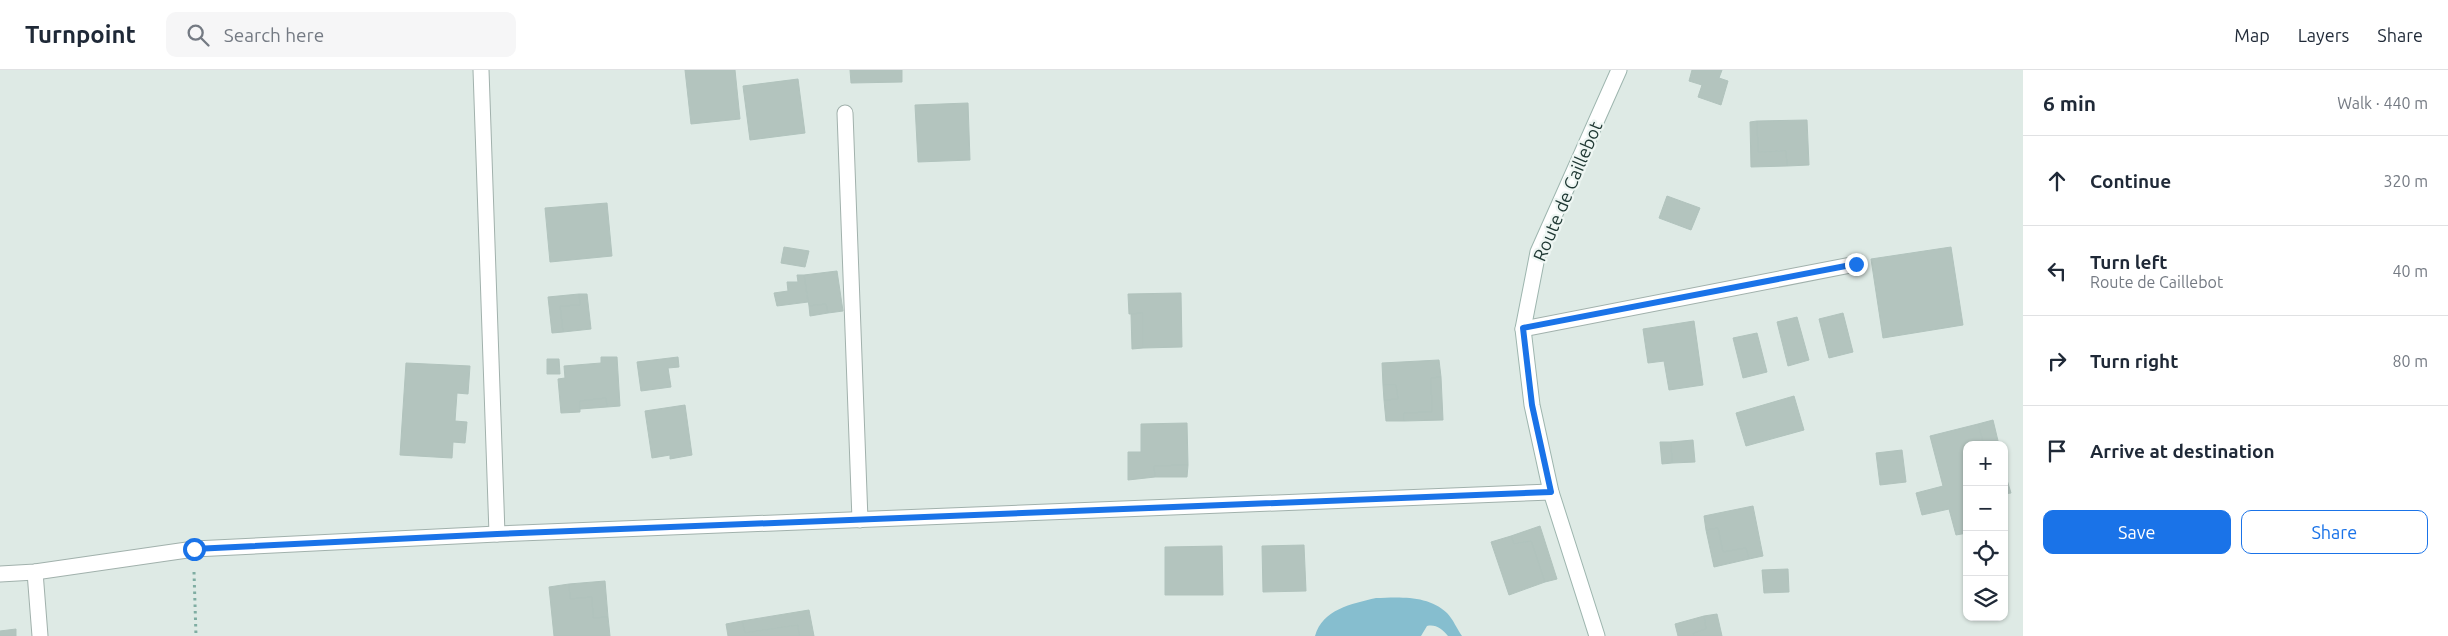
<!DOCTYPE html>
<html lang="en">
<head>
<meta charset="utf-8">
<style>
	body { margin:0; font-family:Ubuntu,sans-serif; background:#f6f6f7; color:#1f2937 }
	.controls { position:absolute; right:15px; bottom:15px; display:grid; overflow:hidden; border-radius:10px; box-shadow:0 1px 4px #0004 }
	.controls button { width:45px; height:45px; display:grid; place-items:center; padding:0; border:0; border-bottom:1px solid #e0e1e3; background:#fff; color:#1f2937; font:25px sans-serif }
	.stop { position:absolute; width:15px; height:15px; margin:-11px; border:4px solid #1a73e8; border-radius:50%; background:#fff }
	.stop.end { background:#1a73e8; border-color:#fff; box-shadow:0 1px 5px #0008 }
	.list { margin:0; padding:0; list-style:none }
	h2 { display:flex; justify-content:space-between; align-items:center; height:65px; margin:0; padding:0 20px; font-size:21px }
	h2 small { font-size:16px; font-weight:400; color:#747a83 }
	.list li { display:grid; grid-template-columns:32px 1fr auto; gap:15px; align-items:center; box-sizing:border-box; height:90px; padding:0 20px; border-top:1px solid #e0e1e3 }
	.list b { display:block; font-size:19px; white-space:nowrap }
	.list p { margin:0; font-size:16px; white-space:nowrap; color:#747a83 }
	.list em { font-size:16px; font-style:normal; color:#747a83 }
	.actions { display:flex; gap:10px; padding:15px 20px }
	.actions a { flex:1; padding:11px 0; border:1px solid #1a73e8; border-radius:10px; text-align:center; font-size:18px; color:#1a73e8 }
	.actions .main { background:#1a73e8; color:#fff }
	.icon { flex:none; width:28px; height:28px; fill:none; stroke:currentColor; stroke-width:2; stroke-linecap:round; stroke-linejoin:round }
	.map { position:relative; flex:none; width:2023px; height:566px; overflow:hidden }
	header { display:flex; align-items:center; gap:30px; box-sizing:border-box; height:70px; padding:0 25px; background:#fff; border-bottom:1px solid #e0e1e3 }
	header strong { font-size:24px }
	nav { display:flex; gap:28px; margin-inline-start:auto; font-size:18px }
	.search { width:350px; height:45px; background:#f6f6f7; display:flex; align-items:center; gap:12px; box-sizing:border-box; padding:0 18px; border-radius:10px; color:#747a83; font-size:19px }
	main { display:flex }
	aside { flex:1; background:#fff }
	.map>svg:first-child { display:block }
	.water { fill:#86becf }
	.building { fill:#b3c4be; stroke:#b1c3bd }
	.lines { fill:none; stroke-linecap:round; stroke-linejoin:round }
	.street-casing { stroke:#a1b1ac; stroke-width:17 }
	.secondary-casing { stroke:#9db5ae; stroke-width:17 }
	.path { stroke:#7fada2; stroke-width:3; stroke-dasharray:2.5 4; stroke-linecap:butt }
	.street { stroke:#fff; stroke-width:15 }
	.secondary { stroke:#fff; stroke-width:15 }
	.route { stroke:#1a73e8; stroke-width:6 }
	.labels { text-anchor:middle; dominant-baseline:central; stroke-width:4.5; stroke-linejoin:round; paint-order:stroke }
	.street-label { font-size:18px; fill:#203934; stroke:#eef6f3 }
</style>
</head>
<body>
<header>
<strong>Turnpoint</strong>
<div class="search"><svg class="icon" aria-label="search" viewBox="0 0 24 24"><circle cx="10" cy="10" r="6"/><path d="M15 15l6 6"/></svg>Search here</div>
<nav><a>Map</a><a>Layers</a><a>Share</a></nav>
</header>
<main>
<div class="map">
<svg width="2023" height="566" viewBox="0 0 2023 566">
	<rect width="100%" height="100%" fill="#deeae5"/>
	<path class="water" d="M 1376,528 C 1399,527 1429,525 1447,543 C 1453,549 1457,559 1462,566 L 1448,566 C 1442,559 1436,554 1427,556 L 1421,566 L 1315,566 C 1323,539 1351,534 1376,528 Z"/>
	<g class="building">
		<polygon points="685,0 735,0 740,49 691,54"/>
		<polygon points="850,0 902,0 902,12 851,13"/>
		<polygon points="1692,0 1722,0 1719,8 1728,11 1721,35 1698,27 1702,15 1689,11"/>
		<polygon points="798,9 805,63 750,70 743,16"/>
		<polygon points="968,33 970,90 918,92 915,35"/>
		<polygon points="1807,50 1809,95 1787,96 1786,81 1758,82 1757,51"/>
		<polygon points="1757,51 1758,82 1786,81 1787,96 1751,97 1750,52"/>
		<polygon points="1667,126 1700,138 1691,160 1659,148"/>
		<polygon points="607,133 612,186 550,192 545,138"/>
		<polygon points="784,177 809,181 805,197 781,193"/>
		<polygon points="1951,177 1963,255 1883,268 1871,189"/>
		<polygon points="837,201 843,241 828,243 826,234 809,236 804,205"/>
		<polygon points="797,205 804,205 808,232 777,236 774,223 788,221 787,212 798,212"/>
		<polygon points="1181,223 1182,277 1143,278 1143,243 1129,244 1128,224"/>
		<polygon points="579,224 587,224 591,259 563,262 560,236 580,235"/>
		<polygon points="579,224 580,235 560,236 563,262 552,263 548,227"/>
		<polygon points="826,234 828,243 810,246 809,236"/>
		<polygon points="1143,243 1143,278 1132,279 1131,244"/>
		<polygon points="1843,243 1853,282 1829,288 1819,249"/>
		<polygon points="1797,247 1809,290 1788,296 1777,252"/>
		<polygon points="1694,251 1703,315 1669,320 1664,291 1648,293 1643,259"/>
		<polygon points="1757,263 1767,302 1743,308 1733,268"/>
		<polygon points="601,287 617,287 620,336 607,337 606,328 580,331 580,342 561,343 558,309 565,308 564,296 601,293"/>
		<polygon points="678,287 679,297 668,298 671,317 641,321 637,292"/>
		<polygon points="547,289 559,289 560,304 547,304"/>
		<polygon points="1439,290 1441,307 1431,308 1432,342 1404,343 1404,351 1386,351 1384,330 1398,329 1396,315 1383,315 1382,293"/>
		<polygon points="406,293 470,296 468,324 457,323 455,351 467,352 465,373 453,372 452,388 400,385"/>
		<polygon points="1441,307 1443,350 1404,351 1404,343 1432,342 1431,308"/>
		<polygon points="1383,315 1396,315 1398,329 1384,330"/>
		<polygon points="1794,326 1804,360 1746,376 1736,343"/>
		<polygon points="606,328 607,337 580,339 580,331"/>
		<polygon points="685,335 692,385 670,389 670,385 652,388 645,341"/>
		<polygon points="1993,350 1999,375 1984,375 1978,354"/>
		<polygon points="1187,353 1188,395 1154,396 1155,407 1128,410 1128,382 1141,382 1141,354"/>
		<polygon points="1978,354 1984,375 1967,375 1967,463 1956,465 1949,439 1922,445 1916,423 1943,416 1930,366"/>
		<polygon points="1693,370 1695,392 1672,393 1671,372"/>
		<polygon points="1660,372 1671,372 1672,393 1662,394"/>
		<polygon points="1902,380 1906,412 1880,415 1876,383"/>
		<polygon points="1188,395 1187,407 1155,407 1154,396"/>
		<polygon points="2004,400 2011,423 2004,424"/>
		<polygon points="1753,436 1763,486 1749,489 1746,478 1723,482 1718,458 1706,460 1704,446"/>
		<polygon points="1540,456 1557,509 1545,512 1531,471 1514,474 1511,466"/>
		<polygon points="1718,458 1723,482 1746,478 1749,489 1714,497 1706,460"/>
		<polygon points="1511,466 1514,474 1531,471 1545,512 1509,525 1491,472"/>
		<polygon points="1304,475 1306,521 1263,522 1262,476"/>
		<polygon points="1222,476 1223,525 1165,525 1165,477"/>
		<polygon points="1788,499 1789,522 1764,523 1762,500"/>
		<polygon points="605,511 608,547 593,548 592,527 570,529 569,514"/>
		<polygon points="569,514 570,529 592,527 593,548 608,547 610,566 554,566 549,517"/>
		<polygon points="809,540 814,566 799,566 798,555 745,563 742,551"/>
		<polygon points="1717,544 1722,566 1694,566 1693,563 1706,559 1704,546"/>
		<polygon points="1704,546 1706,559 1693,563 1694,566 1678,566 1675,554"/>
		<polygon points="742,551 745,563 798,555 799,566 728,566 726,554"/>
		<polygon points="16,559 16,566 0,566 0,561"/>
	</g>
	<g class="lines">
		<g class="street-casing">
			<g id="street">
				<polyline points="481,0 497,464"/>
				<polyline points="845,43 860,450"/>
				<polyline points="1523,259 1856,194"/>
				<polyline points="35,502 40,566"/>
				<polyline points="0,504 35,502 194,479 497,464 1551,422"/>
			</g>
		</g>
		<g class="secondary-casing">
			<polyline id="secondary" points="1597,566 1551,422 1532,335 1523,259 1538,182 1619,0"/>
		</g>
		<polyline class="path" points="194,502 196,566"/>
		<use href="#street" class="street"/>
		<use href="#secondary" class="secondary"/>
	</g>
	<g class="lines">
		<polyline class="route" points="194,479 497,464 1551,422 1532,335 1523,258 1856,194"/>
	</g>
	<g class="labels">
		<g class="street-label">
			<text transform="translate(1567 121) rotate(-67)">Route de Caillebot</text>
		</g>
	</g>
</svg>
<div class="controls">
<button>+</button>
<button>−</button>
<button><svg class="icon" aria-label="locate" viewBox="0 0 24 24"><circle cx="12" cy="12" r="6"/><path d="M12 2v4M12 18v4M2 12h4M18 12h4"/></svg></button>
<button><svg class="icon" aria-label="layers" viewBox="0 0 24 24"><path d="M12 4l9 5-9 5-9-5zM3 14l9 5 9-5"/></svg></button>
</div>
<div class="stop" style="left:194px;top:479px"></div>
<div class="stop end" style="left:1856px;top:194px"></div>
</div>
<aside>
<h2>6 min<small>Walk · 440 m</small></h2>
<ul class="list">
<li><svg class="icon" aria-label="ahead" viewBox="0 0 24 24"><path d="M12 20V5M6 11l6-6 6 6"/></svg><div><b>Continue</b></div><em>320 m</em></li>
<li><svg class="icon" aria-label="left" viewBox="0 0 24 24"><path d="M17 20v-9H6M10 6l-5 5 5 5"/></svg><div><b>Turn left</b><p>Route de Caillebot</p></div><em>40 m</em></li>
<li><svg class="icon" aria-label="right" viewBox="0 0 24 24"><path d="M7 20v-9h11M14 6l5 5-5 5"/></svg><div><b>Turn right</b></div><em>80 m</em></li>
<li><svg class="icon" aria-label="arrive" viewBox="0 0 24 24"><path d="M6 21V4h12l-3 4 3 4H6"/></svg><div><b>Arrive at destination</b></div></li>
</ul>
<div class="actions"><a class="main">Save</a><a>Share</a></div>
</aside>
</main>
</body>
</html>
